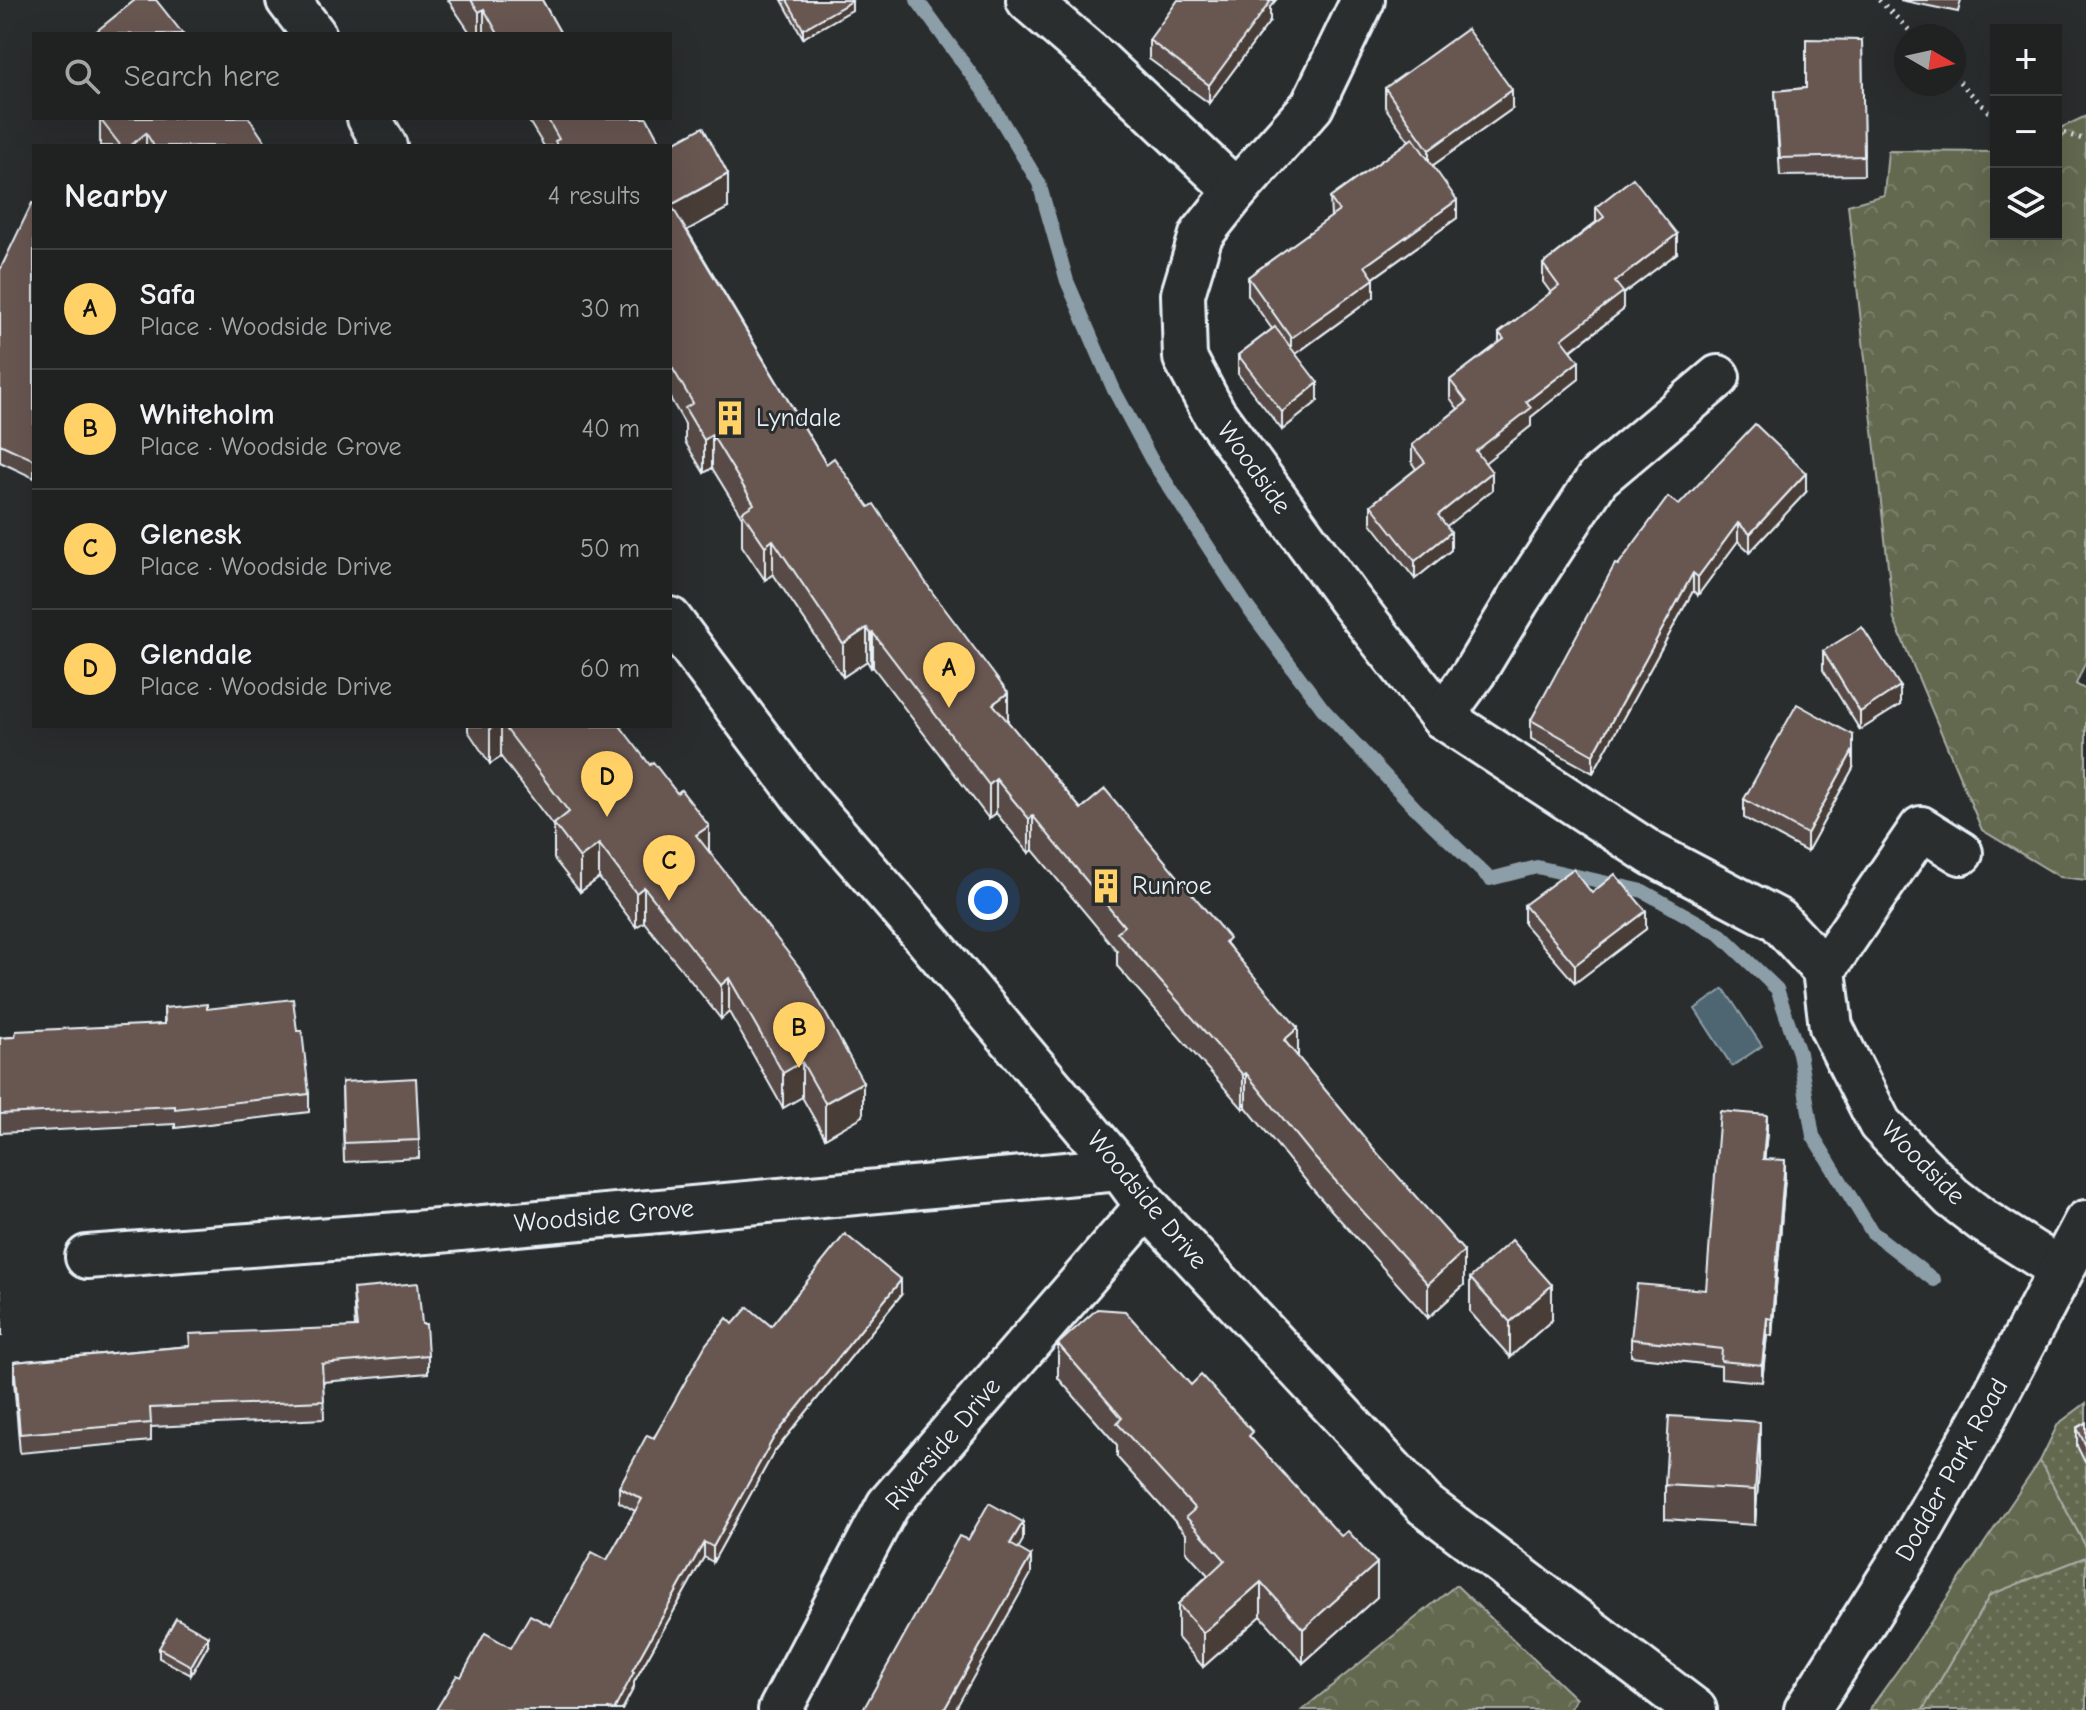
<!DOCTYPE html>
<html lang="en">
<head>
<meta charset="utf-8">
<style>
	body { margin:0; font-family:"Comic Neue",sans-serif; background:#2d2f2f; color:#f1f3f6 }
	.controls { position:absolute; right:24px; top:24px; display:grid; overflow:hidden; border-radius:0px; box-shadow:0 8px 32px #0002 }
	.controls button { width:72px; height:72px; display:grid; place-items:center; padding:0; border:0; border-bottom:2px solid #3d3f40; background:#202222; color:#f1f3f6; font:40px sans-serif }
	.compass { position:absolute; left:1894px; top:24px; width:72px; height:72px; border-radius:50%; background:#202222; box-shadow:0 8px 32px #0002; rotate:99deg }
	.you { position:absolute; left:988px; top:900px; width:28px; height:28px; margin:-20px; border:6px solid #fff; border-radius:50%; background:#1a73e8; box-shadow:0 0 0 12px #1a73e833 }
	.badge { display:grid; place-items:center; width:52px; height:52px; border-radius:50%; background:#ffd166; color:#111; font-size:26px; font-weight:700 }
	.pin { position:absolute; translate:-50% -66px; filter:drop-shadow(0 2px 4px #0008) }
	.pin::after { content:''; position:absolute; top:42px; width:28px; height:24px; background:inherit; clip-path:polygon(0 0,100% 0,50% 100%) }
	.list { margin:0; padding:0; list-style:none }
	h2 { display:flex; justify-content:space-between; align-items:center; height:104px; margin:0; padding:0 32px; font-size:34px }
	h2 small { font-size:26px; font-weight:400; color:#a2a4a5 }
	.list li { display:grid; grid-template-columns:52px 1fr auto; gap:24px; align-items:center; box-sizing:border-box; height:120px; padding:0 32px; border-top:2px solid #3d3f40 }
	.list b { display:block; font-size:30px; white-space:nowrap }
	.list p { margin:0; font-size:26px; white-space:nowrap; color:#a2a4a5 }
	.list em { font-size:26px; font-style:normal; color:#a2a4a5 }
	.icon { flex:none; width:44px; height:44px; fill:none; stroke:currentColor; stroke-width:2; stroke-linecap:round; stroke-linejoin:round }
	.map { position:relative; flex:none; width:2086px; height:1710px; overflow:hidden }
	.search { position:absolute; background:#202222; box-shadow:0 8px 32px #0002; left:32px; top:32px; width:640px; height:88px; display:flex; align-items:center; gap:20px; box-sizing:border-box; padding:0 28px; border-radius:0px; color:#a2a4a5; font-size:30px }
	.panel { position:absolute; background:#202222; box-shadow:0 8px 32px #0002; left:32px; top:144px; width:640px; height:584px; border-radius:0px }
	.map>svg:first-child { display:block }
	.forest { fill:url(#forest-crowns); stroke:#a6ada4; stroke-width:2 }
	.park { fill:url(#park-dots); stroke:#a6ada4; stroke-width:2 }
	.water { fill:#4e6672; stroke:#8c9ea8; stroke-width:2 }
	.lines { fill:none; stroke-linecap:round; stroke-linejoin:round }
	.stream { stroke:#8c9ea8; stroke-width:14 }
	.street-casing { stroke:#e8f1f8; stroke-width:48 }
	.secondary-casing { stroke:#e8f1f8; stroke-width:50 }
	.path { stroke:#e8f1f8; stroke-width:5; stroke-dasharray:2 6; stroke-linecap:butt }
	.street { stroke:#2a2d2e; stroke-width:42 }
	.secondary { stroke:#2a2d2e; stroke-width:44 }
	.wall { fill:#594b46; stroke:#e8f1f8; stroke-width:2 }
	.shaded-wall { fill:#493d39; stroke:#e8f1f8; stroke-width:2 }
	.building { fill:#685751; stroke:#e8f1f8; stroke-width:2 }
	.labels { text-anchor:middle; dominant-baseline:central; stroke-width:6; stroke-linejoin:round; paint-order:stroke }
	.poi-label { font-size:26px; fill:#e8f1f8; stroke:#2a2d2e; text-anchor:start }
	.street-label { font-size:26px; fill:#e8f1f8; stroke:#2a2d2e }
</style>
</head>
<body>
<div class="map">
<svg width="2086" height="1710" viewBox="0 0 2086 1710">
	<defs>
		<pattern id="forest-crowns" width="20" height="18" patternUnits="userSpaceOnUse" patternTransform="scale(2)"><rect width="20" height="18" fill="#63694f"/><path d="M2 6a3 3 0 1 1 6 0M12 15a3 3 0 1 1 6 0" fill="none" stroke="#797f69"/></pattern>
		<pattern id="park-dots" width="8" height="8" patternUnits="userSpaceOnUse" patternTransform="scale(2)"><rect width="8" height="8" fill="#63694f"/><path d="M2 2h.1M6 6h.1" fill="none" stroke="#797f69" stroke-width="1.8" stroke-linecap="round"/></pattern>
	</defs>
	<rect width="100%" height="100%" fill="#2a2d2e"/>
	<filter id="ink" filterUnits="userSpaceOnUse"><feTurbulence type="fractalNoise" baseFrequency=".0125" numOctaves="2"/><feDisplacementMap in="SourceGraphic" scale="16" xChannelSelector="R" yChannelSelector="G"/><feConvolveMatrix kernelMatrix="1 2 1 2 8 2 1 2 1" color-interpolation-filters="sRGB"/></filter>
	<g filter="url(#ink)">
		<g class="forest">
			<polygon points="2086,116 2086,661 2076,684 2086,690 2086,880 2060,877 1982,830 1894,620 1848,205 1884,195 1888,151 1996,152 1996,234 2056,234 2056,130"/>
			<polygon points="2040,1461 2086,1547 2086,1557 1990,1595 1923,1710 1869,1710 1905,1660"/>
			<polygon points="1456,1585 1576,1699 1569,1710 1302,1710"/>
		</g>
		<g class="park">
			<polygon points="2086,1403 2086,1547 2040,1461 2058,1424"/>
			<polygon points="2086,1557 2086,1710 1923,1710 1990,1595"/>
		</g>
		<polygon class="water" points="1724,989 1762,1046 1732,1066 1695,1009"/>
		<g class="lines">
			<polyline class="stream" points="917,0 985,93 1039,183 1067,281 1114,390 1151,459 1248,608 1323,709 1415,808 1490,879 1537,867 1643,891 1721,935 1777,989 1799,1053 1813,1136 1872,1232 1934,1280"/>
			<g class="street-casing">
				<g id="street">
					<polyline points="288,0 314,34"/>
					<polyline points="1028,0 1100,62 1236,191 1201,235 1183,294 1185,358 1214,413 1349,599 1442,717 1652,854 1778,920 1824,970 1831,1027 1880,1124 1952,1197 1982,1220 2061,1270"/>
					<polyline points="369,118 385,146"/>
					<polyline points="1236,191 1312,106 1363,0"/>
					<polyline points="670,619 803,797 926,938 1120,1169 1147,1206 1425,1505 1695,1710"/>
					<polyline points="1442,717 1474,673 1518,600 1598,478 1718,377"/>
					<polyline points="1824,970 1921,828 1961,853"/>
					<polyline points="87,1257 439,1231 1120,1169"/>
					<polyline points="780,1710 888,1505 1147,1206"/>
				</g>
			</g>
			<g class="secondary-casing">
				<polyline id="secondary" points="1807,1710 1908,1551 1978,1428 2086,1223"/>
			</g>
			<g class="path">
				<polyline points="1879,0 1915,36"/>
				<polyline points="1954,76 1988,111 1996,113"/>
				<polyline points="2056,131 2086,140"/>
			</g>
			<use href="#street" class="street"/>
			<use href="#secondary" class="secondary"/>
		</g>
		<g class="wall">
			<polygon points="448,0 542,0 561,34 471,34"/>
			<polygon points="782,0 851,0 852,10 803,38"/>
			<polygon points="1900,0 1961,0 1958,12"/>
			<polygon points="1270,7 1270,21 1209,103 1149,59 1149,40"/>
			<polygon points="1862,40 1864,175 1780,176 1775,91 1806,88"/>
			<polygon points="1385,88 1512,109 1432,166 1457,218 1374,278 1374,297 1296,354 1318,401 1282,430 1238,374 1238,355 1272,329 1248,295 1248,277 1331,217 1330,198 1409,141 1385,107"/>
			<polygon points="527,118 647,118 662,146 544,146"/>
			<polygon points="100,119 265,146 100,146"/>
			<polygon points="670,146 728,208 687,230 826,464 1008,722 1081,809 1229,946 1298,1057 1464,1285 1428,1318 1315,1192 1246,1107 1243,1109 1117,966 1117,951 1033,850 1029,853 996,813 989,819 873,667 871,668 867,661 843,677 773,574 765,580 742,546 742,517 712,468 704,473 685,442 685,424 670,398"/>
			<polygon points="34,204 34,478 0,462 0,270"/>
			<polygon points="1596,207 1677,253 1623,294 1623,310 1571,351 1579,379 1531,417 1531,426 1484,463 1492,490 1446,526 1451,550 1415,579 1371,523 1371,505 1416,469 1412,463 1412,445 1458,409 1450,398 1450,380 1499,343 1499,333 1551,293 1543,282 1543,264 1596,222"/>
			<polygon points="1806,492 1750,552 1738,541 1698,595 1693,591 1593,773 1531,739 1531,720 1618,565 1679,505"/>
			<polygon points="1823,651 1900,705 1860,730 1823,670"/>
			<polygon points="468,726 620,726 709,850 863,1116 825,1138 802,1097 783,1108 729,1012 721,1019 644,922 636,927 599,878 580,892 554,859 554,827 501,757 490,764 468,731"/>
			<polygon points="1853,768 1807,852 1744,818 1744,799"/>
			<polygon points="1592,893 1646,929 1575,983 1524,924 1524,905"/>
			<polygon points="164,1008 207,1009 297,1031 309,1094 309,1112 175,1128 175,1124 0,1133 0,1038 164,1024"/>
			<polygon points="342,1082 419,1140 419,1158 344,1162"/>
			<polygon points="1767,1132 1764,1159 1785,1177 1772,1336 1767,1335 1762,1382 1721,1378 1721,1366 1631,1356 1631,1339 1706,1290"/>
			<polygon points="1470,1278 1552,1320 1510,1357 1470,1312"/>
			<polygon points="353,1289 422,1324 428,1355 428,1373 323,1382 324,1419 151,1427 151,1441 20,1453 14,1381 14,1362 189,1346 355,1327"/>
			<polygon points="0,1290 2,1318 2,1336 0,1336"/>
			<polygon points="901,1295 774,1452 713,1562 704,1557 634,1682 634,1687 622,1710 436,1710 461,1677 551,1626 607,1560 635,1511 619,1502 619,1487 733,1324 771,1326"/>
			<polygon points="1058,1344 1191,1385 1253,1440 1377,1597 1303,1663 1261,1616 1203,1667 1178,1638 1178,1604 1208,1575 1186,1551 1186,1534 1117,1457 1117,1445 1058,1378"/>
			<polygon points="2086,1423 2086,1464 2077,1446 2077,1428"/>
			<polygon points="1760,1456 1755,1525 1665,1519 1665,1485"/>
			<polygon points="208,1645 191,1675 159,1658 159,1648"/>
		</g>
		<g class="shaded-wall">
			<polygon points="1264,0 1276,0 1270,7 1270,21 1209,103 1209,85"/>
			<polygon points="852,1 852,10 803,38 803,29"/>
			<polygon points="484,9 484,34 479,34 479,12"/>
			<polygon points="1512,90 1512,109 1429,168 1429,150"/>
			<polygon points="146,133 146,146 130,146"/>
			<polygon points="728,174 728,208 671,239 671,205"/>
			<polygon points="1457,200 1457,218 1365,284 1365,266"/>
			<polygon points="1677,234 1677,253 1623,294 1623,310 1562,357 1562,339 1615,282"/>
			<polygon points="1374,279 1374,297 1291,357 1291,338"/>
			<polygon points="1579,361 1579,379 1531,417 1531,426 1476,470 1476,451 1526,402"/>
			<polygon points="1318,383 1318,401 1282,430 1282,412"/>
			<polygon points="712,435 712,468 704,473 704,440"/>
			<polygon points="1492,472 1492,490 1438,533 1438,515"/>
			<polygon points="1806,473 1806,492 1750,552 1750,534"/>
			<polygon points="1738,523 1738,541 1698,595 1698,577"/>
			<polygon points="1451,532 1451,550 1415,579 1415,561"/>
			<polygon points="773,540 773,574 765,580 765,546"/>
			<polygon points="1693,573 1693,591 1593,773 1593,755"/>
			<polygon points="867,628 867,661 843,677 843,644"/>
			<polygon points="873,633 873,667 871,668 871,634"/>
			<polygon points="1900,686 1900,705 1860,730 1860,712"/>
			<polygon points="1008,693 1008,727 993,704"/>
			<polygon points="495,726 501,726 501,757 490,764 490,729"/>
			<polygon points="1853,750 1853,768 1807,852 1807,834"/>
			<polygon points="996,779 996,813 989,819 989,785"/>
			<polygon points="1033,816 1033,850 1029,853 1029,819"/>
			<polygon points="709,826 709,860 696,835"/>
			<polygon points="599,844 599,878 580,892 580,858"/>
			<polygon points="644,887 644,922 636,927 636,893"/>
			<polygon points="1646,911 1646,929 1575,983 1575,965"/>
			<polygon points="729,978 729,1012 721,1019 721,985"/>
			<polygon points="1298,1028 1298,1062 1284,1040"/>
			<polygon points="802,1062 802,1097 783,1108 783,1073"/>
			<polygon points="1246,1073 1246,1107 1243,1109 1243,1075"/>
			<polygon points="863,1082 863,1116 825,1138 825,1103"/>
			<polygon points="1767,1115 1767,1132 1763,1176 1763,1159"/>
			<polygon points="1785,1160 1785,1177 1772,1336 1772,1319"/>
			<polygon points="1464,1251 1464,1285 1428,1318 1428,1284"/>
			<polygon points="901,1280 901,1295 774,1452 713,1562 713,1547 774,1437"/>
			<polygon points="1552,1285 1552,1320 1510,1357 1510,1322"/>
			<polygon points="1767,1318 1767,1335 1762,1382 1762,1365"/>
			<polygon points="1760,1422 1760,1456 1755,1525 1755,1490"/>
			<polygon points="1023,1522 1023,1540 1010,1563 1010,1544"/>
			<polygon points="704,1542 704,1557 634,1682 634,1687 622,1710 614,1710 632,1671"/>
			<polygon points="1031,1556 1031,1574 955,1710 944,1710"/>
			<polygon points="1377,1563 1377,1597 1303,1663 1303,1629"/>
			<polygon points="1261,1582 1261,1616 1203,1667 1203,1633"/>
			<polygon points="208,1636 208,1645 191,1675 191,1666"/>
		</g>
		<g class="building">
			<polygon points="135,0 156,0 183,34 93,34"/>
			<polygon points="471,0 542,0 561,34 498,34 484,9 479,12"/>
			<polygon points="787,0 851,0 852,1 803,29"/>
			<polygon points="1178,0 1267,0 1270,2 1209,85 1149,40"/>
			<polygon points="1467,29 1512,90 1429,150 1385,88"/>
			<polygon points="1806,39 1862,40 1864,156 1780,158 1775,91 1806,88"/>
			<polygon points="101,118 249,118 265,142 259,146 154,146 146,133 130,146 121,146 100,119"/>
			<polygon points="547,118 647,118 662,146 557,146 555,141 559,139"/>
			<polygon points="703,127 728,174 671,205 826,464 834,458 869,507 874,504 932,592 1008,693 993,704 1081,809 1105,789 1229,938 1225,942 1298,1028 1284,1040 1379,1155 1464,1251 1428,1284 1315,1158 1246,1073 1243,1075 1117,932 1124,926 1033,816 1029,819 996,779 989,785 873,633 871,634 867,628 843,644 773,540 765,546 742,512 754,504 712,435 704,440 685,408 693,403 670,364 670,146 668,146"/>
			<polygon points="1413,138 1457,200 1365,266 1374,279 1291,338 1248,277 1339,211 1330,198"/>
			<polygon points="1633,178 1677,234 1615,282 1623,292 1562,339 1579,361 1526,402 1531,408 1476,451 1492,472 1438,515 1451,532 1415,561 1371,505 1425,462 1412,445 1467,402 1450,380 1504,339 1499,333 1559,286 1543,264 1604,217 1596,207"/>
			<polygon points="32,203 34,204 34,460 0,444 0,270"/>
			<polygon points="1275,327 1318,383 1282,412 1238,355"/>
			<polygon points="1755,424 1806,473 1750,534 1738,523 1698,577 1693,573 1593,755 1531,720 1615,564 1618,565 1668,497 1679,505"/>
			<polygon points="1862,627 1900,686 1860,712 1823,651"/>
			<polygon points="1797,704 1853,735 1853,750 1807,834 1744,799"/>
			<polygon points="504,726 620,726 650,765 653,762 677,793 681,790 709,826 696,835 803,972 863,1082 825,1103 802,1062 783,1073 729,978 721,985 644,887 636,893 599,844 580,858 554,824 569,812"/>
			<polygon points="1573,869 1592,893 1615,874 1646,911 1575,965 1524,905"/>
			<polygon points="293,999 297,1031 302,1031 309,1094 175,1109 175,1106 0,1114 0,1038 15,1037 16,1031 165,1024 164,1008 207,1004 207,1009"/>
			<polygon points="416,1078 419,1140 344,1143 342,1082"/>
			<polygon points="1720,1111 1767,1115 1763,1159 1785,1160 1772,1319 1767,1318 1762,1365 1721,1361 1722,1349 1631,1339 1637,1284 1706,1290"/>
			<polygon points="845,1234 901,1280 774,1437 713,1547 704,1542 632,1671 634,1672 614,1710 608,1709 608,1710 436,1710 457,1675 461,1677 485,1633 511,1648 530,1615 551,1626 592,1552 607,1560 642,1499 619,1487 647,1435 654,1438 706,1344 727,1318 733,1324 748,1307 771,1326"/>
			<polygon points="1512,1240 1552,1285 1510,1322 1470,1278"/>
			<polygon points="418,1283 422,1324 426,1324 428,1355 322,1364 324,1401 150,1408 151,1423 20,1434 14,1362 190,1346 189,1334 357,1327 353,1289"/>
			<polygon points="0,1290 2,1318 0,1318"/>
			<polygon points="1097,1309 1125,1311 1191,1385 1201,1375 1253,1432 1249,1436 1341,1536 1348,1531 1377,1563 1303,1629 1261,1582 1203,1633 1178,1604 1225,1560 1186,1517 1195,1509 1117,1423 1122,1418 1058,1344"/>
			<polygon points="1669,1416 1760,1422 1755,1490 1665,1485"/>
			<polygon points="2086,1423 2086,1446 2077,1428"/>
			<polygon points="989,1503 1023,1522 1010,1544 1031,1556 944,1710 863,1710 959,1536 968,1540"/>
			<polygon points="176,1618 208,1636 191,1666 159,1648"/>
		</g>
	</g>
	<defs>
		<g id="building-bare" transform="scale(2.76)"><path d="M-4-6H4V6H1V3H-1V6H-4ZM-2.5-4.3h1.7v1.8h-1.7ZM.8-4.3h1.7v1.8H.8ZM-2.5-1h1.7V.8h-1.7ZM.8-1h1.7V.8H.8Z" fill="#ffd166" stroke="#2a2d2e" stroke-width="2.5" paint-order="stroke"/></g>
	</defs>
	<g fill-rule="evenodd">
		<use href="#building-bare" x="730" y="418"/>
		<use href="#building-bare" x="1106" y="886"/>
	</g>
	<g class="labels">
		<g class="poi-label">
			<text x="756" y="418">Lyndale</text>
			<text x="1132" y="886">Runroe</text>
		</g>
		<g class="street-label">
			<text transform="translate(1254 468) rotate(54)">Woodside</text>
			<text transform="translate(1923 1163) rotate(45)">Woodside</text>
			<text transform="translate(1147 1200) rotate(50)">Woodside Drive</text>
			<text transform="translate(604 1216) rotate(-5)">Woodside Grove</text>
			<text transform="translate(943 1444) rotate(-50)">Riverside Drive</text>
			<text transform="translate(1952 1470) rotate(-61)">Dodder Park Road</text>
		</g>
	</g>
</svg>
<div class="controls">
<button>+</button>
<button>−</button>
<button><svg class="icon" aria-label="layers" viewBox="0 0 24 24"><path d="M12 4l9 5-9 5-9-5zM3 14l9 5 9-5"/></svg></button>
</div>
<svg class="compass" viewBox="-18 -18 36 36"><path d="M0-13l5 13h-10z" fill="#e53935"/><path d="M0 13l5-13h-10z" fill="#a2a4a5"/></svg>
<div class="you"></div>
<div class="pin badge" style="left:949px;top:708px">A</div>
<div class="pin badge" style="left:799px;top:1068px">B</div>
<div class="pin badge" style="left:669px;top:901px">C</div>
<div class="pin badge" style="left:607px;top:817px">D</div>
<div class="search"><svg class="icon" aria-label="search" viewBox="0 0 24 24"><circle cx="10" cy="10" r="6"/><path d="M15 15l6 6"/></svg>Search here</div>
<section class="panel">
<h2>Nearby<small>4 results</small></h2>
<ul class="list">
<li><span class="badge">A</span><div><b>Safa</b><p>Place · Woodside Drive</p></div><em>30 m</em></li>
<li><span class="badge">B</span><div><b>Whiteholm</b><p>Place · Woodside Grove</p></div><em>40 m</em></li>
<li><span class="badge">C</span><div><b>Glenesk</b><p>Place · Woodside Drive</p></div><em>50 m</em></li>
<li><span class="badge">D</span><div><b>Glendale</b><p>Place · Woodside Drive</p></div><em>60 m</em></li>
</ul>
</section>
</div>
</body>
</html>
